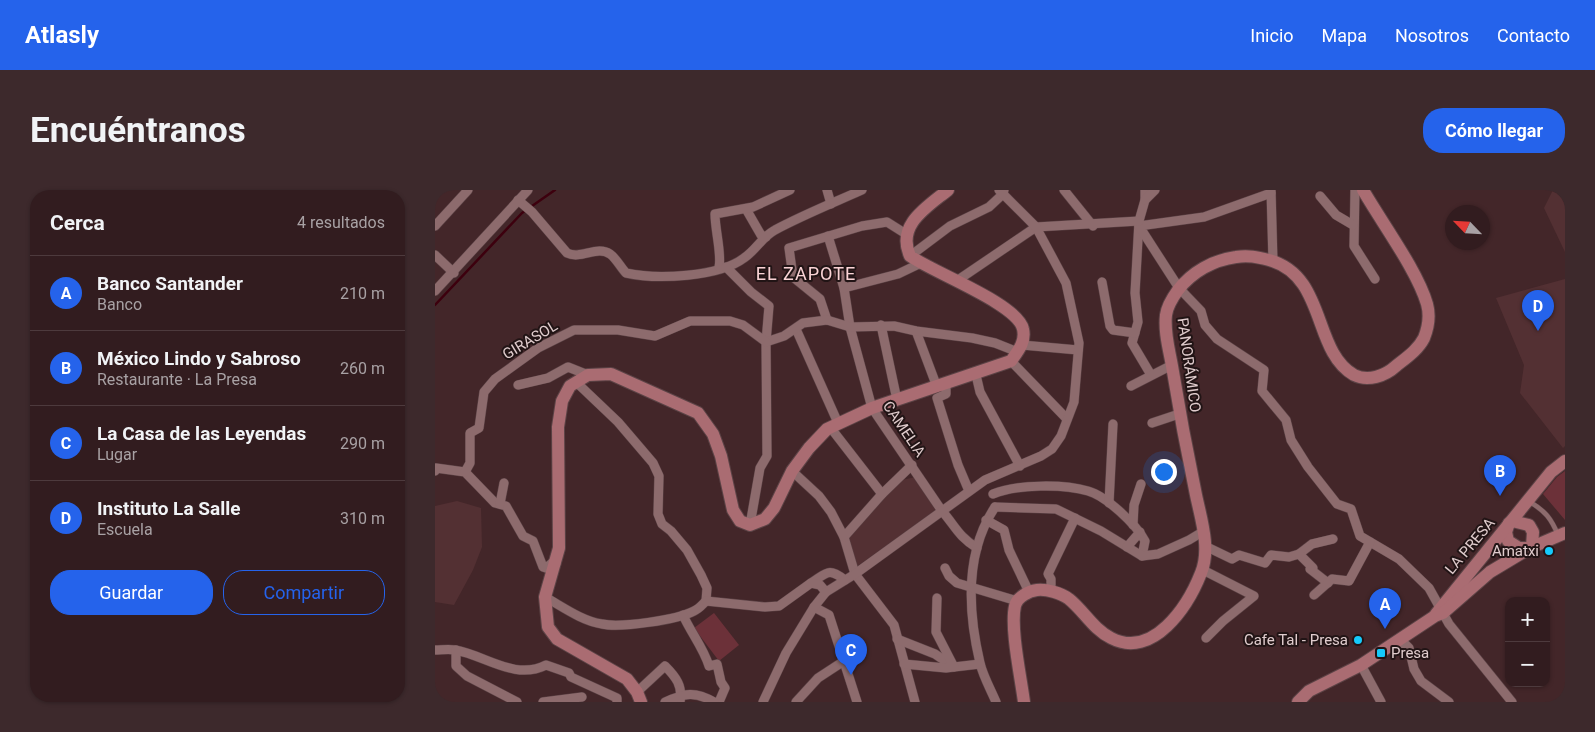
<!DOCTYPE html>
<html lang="es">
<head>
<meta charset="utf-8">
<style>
	body { margin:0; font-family:Roboto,sans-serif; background:#3d292c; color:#f1f3f6 }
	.controls { position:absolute; right:15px; bottom:15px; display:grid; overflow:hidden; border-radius:10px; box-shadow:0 1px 4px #0004 }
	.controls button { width:45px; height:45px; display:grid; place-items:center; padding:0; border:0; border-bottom:1px solid #4d3a3d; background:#321c1f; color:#f1f3f6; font:25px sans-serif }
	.compass { position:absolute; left:1010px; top:15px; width:45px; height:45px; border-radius:50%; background:#321c1f; box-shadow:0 1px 4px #0004; rotate:295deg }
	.you { position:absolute; left:728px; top:281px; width:18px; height:18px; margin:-12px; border:4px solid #fff; border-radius:50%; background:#1a73e8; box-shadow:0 0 0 8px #1a73e833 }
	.badge { display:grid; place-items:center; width:32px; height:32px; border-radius:50%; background:#2563eb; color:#fff; font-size:16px; font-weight:700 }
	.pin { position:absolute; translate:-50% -41px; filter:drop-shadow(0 1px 2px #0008) }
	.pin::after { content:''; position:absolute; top:26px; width:18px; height:15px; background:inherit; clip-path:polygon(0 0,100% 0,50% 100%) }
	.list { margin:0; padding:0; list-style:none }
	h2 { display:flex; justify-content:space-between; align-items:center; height:65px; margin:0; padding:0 20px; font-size:21px }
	h2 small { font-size:16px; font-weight:400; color:#a8a1a4 }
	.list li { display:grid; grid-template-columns:32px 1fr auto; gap:15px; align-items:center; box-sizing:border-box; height:75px; padding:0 20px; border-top:1px solid #4d3a3d }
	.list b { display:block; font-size:19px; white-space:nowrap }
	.list p { margin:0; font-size:16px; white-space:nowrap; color:#a8a1a4 }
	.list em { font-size:16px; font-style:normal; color:#a8a1a4 }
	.actions { display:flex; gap:10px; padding:15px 20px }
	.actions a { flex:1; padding:11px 0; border:1px solid #2563eb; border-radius:20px; text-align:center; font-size:18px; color:#2563eb }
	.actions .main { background:#2563eb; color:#fff }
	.map { position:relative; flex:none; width:1130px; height:512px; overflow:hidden; border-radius:20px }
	header { display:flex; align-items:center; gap:30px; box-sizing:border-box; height:70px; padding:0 25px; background:#2563eb; color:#fff }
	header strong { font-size:24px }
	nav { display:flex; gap:28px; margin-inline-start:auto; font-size:18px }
	.intro { display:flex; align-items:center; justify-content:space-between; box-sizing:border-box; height:120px; padding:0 30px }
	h1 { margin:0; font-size:35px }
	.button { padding:12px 22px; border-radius:20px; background:#2563eb; color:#fff; font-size:18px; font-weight:700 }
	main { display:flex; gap:30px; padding:0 30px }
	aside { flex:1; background:#321c1f; border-radius:20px; box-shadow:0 1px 4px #0004 }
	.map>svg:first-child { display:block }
	.built { fill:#533033 }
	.green { fill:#6c3139 }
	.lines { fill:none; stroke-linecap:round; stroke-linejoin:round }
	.stream { stroke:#3d000e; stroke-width:2.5 }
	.lane-casing { stroke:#5c4346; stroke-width:5.5 }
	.street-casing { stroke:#5c4346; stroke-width:10 }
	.secondary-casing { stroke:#5c4346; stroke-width:14 }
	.lane { stroke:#8d6b6d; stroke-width:4.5 }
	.street { stroke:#8d6b6d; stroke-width:9 }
	.secondary { stroke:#aa6c72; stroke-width:12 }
	.poi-dot { fill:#15cafb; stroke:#211415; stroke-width:2 }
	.labels { text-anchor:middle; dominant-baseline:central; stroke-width:4; stroke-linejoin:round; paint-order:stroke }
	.street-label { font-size:15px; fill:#e0cccd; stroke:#211415 }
	.poi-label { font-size:15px; fill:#e0cccd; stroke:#211415; text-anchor:end }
	.quarter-label { font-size:18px; letter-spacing:1px; fill:#fad3d5; stroke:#211415 }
</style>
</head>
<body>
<header>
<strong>Atlasly</strong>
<nav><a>Inicio</a><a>Mapa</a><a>Nosotros</a><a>Contacto</a></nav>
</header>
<div class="intro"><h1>Encuéntranos</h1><a class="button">Cómo llegar</a></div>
<main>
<aside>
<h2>Cerca<small>4 resultados</small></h2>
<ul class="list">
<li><span class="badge">A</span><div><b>Banco Santander</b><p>Banco</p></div><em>210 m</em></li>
<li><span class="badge">B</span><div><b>México Lindo y Sabroso</b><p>Restaurante · La Presa</p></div><em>260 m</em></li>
<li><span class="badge">C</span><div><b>La Casa de las Leyendas</b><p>Lugar</p></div><em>290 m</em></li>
<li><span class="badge">D</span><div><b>Instituto La Salle</b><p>Escuela</p></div><em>310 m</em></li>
</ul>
<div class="actions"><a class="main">Guardar</a><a>Compartir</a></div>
</aside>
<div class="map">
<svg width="1130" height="512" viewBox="0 0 1130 512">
	<rect width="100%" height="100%" fill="#432629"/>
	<g class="built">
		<polygon points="1118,0 1130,0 1130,62 1109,18"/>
		<polygon points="1130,89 1130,256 1128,258 1085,203 1089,175 1061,108"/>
		<polygon points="481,287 501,321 421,377 412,349 462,291"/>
		<polygon points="22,311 46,318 47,357 38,380 19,415 0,412 0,316"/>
	</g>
	<g class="green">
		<polygon points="1130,281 1130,330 1108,304 1122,287"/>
		<polygon points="279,423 304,455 284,471 259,438"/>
	</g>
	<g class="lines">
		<polyline class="stream" points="0,115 87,23 120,0"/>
		<g class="lane-casing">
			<path id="lane" d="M 1095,312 C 1110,321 1116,328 1123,345"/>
		</g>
		<g class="street-casing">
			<g id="street">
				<polyline points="392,0 396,14"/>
				<polyline points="629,0 658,36"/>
				<polyline points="710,0 710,10 704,31 700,103 703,132 697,153 716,185"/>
				<polyline points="836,0 838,72"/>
				<polyline points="920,0 919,56 940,89"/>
				<polyline points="836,3 769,27 704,36 744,98 766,121 770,135 782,149 829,180 827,201 851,230 856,250 873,277 902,314 916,319 925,346 964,369 994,398 1014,434 1077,512"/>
				<polyline points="885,6 901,25 918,35"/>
				<path d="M 83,10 L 97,22 L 132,63 C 146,70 162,55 175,64 C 181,68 186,78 191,83 C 222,90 284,87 309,68 C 321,60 328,46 340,40 C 368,25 398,13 427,0"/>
				<polyline points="710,10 720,0"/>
				<polyline points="311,19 326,45 331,47"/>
				<polyline points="0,36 33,0"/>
				<polyline points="601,37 704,31"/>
				<path d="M 393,46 L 409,98 L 415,137 L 437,218 L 507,321 C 521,337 523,346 542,358"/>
				<polyline points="0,65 19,83"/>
				<polyline points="475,66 515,36 554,17 568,4 569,0"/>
				<path d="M 284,77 C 287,65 280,40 280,24 L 318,17 L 355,0"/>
				<polyline points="291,77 316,102 334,116 331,152 332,266 325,278 315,335"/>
				<polyline points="523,90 601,37"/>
				<polyline points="667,92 675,136 678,140 700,143"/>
				<polyline points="409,98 463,84 486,73"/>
				<polyline points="0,101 93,0"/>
				<polyline points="392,130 385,109 358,87 354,58 427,36 452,32 471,44"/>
				<polyline points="446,135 462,210"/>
				<polyline points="361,139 403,233"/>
				<polyline points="481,141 502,197"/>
				<polyline points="331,152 349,146 368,133 392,130 415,137 459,136 481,141 537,148 560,153 583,162"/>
				<polyline points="587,155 643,160"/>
				<polyline points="576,171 632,229"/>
				<polyline points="541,185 545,202 585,276"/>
				<polyline points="141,192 183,232 218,273 224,286 223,324 227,334 236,341 252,360 266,385 272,398 271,411"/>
				<polyline points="511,194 511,204 502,208 523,275 534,301"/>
				<polyline points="83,195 113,188 133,177 153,185"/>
				<polyline points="696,196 737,175"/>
				<polyline points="717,233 744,224"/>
				<polyline points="395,237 447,304"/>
				<polyline points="0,281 1,278 30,282 60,313 71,316 88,346 98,351 108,377 111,378 117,373 121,374"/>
				<polyline points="357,281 384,306 396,322 409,347 420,384 459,435 480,512"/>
				<polyline points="30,282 35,273 35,243 44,238 49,202 60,189 103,158 139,140 183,140 220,146 255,131 295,131 308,135 331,152"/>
				<path d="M 558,304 C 582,294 629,294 653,301 C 671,306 701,334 710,351 L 707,366"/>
				<polyline points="674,313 678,234"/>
				<polyline points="65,314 69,293"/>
				<polyline points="560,317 621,319 666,341 707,366 723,364 754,350 769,341"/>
				<path d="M 560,317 C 530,362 533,422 545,473 C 548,486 556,500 561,512"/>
				<polyline points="551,330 569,340 574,360 594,402"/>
				<polyline points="698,335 699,315 706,294"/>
				<polyline points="409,347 447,304 477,275"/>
				<polyline points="770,356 797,369 804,365 830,373 836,365 854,367 864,364 877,354 898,349"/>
				<polyline points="692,357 705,342"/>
				<polyline points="864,364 878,378 875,379 893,393"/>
				<polyline points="510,378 514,386 522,393 582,411"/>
				<polyline points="768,380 819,406 788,431 771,448"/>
				<path d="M 376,393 C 392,383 393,377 410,390"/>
				<polyline points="616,401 616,389 613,384 640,328"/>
				<polyline points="879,405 897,389 914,391 935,352"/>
				<path d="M 110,407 C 128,417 147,431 167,434 C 185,438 242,430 259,421 C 264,419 267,415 271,411"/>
				<polyline points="271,411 330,417 344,416 376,393 385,395 391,402"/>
				<polyline points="379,417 394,425 422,512"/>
				<path d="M 248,425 C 256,443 268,457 274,476 L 282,474 L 286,492 L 290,498 L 284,512"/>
				<polyline points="462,449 500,464 519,477 545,474"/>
				<polyline points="959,453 970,454 974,458 979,479 986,491 1014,512"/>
				<path d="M 0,460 C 6,460 14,459 20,460 C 50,465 80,491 111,475 L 134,483 L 136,487 L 182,508 L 182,512"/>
				<polyline points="21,460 21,476 32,486 82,512"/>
				<polyline points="469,474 511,478 519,477 501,442 502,408"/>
				<polyline points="926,475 946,512"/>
				<path d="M 202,502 L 230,476 C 241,487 248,496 245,512"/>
				<polyline points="108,512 147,507"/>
				<path d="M 230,512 C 250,503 260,501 279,512"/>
				<polyline points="328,512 351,463 379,417 391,402 420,384 550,290 606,266 617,259 626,246 639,212 644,153 631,93 601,37 564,0"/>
				<polyline points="361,512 383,488 409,471"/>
				<polyline points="1129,512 1130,509"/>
			</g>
		</g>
		<g class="secondary-casing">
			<g id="secondary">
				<polyline points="1077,331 1094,335 1098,342 1097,357"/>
				<polyline points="1074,333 1071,342 1073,351 1084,358 1095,358"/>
				<polyline points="1001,424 1116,282 1130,271"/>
				<path d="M 206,512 L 202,502 L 192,489 L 122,449 L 113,437 L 110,407 L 124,358 L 123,237 L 127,211 L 135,196 L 153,185 L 176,184 L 263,223 L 278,244 L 286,266 L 298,320 L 305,331 L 315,335 L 330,329 L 339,318 L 357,281 L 374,258 L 392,239 L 437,218 L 576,171 C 583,161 591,152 588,139 C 583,114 497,82 475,66 C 461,35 492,17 513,0"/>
				<path d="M 589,512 C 586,488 575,438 580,416 C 582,407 594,401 602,400 C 612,399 626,403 634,409 C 649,421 658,439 676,448 C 718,470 753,416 766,383 C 776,359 766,329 761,305 C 752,262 744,219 737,176 C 734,159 729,142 731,125 C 732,117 738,107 743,100 C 757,82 778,70 801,67 C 813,65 822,67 834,70 C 892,86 877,161 919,185 C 933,192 950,186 961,176 C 971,168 983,160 989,148 C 993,138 995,125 992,114 C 982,80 947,33 928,0"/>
				<polyline points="863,512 874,501 926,475 1000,426 1008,423 1055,382 1095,358 1130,343"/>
			</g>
		</g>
		<use href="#lane" class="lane"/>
		<use href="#street" class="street"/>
		<use href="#secondary" class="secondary"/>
	</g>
	<g class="poi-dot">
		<circle cx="1114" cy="361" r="5"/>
		<circle cx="923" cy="450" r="5"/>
		<rect x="941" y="458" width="10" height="10" rx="2.5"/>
	</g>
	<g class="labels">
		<g class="street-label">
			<text transform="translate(95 150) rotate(-31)">GIRASOL</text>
			<text transform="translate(754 175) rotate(82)">PANORÁMICO</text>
			<text transform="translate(469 239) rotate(56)">CAMELIA</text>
			<text transform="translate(1035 356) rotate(-50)">LA PRESA</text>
		</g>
		<g class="poi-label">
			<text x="1104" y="361">Amatxi</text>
			<text x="913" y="450">Cafe Tal - Presa</text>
			<text x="956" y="463" text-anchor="start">Presa</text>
		</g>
		<g class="quarter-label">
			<text x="371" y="83">EL ZAPOTE</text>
		</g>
	</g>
</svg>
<div class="controls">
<button>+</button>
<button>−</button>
</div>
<svg class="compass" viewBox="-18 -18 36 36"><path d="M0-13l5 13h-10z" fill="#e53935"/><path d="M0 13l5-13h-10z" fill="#a8a1a4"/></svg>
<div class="you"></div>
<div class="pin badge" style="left:950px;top:439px">A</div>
<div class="pin badge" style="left:1065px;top:306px">B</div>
<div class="pin badge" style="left:416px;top:485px">C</div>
<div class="pin badge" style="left:1103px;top:141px">D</div>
</div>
</main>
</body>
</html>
